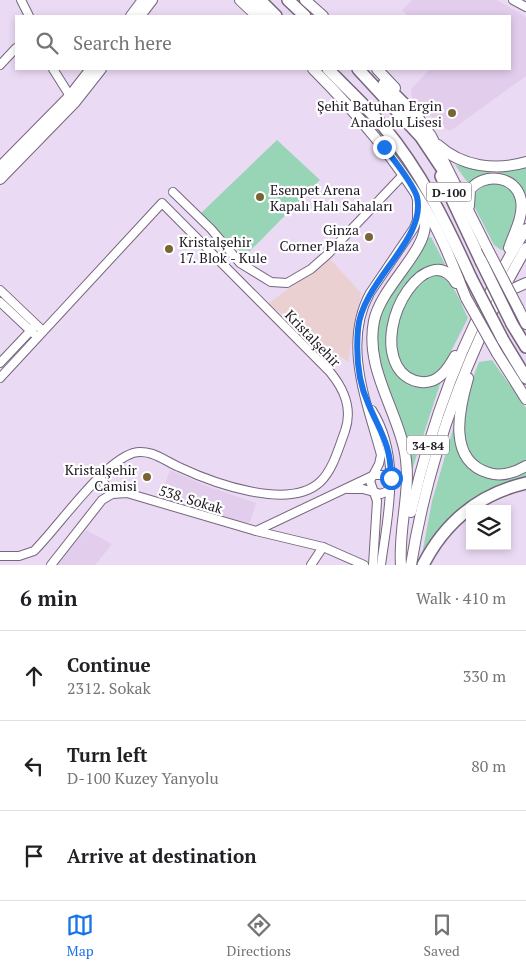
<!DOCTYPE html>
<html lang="en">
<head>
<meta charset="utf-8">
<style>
	body { margin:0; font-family:"PT Serif",serif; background:#f2f2f2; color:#202124 }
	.controls { position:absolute; right:15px; bottom:15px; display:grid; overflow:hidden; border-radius:0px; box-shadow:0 2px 8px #0003 }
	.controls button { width:45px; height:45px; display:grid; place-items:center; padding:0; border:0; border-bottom:1px solid #e0e0e0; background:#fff; color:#202124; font:25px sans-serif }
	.stop { position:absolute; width:15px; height:15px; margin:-11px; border:4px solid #1a73e8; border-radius:50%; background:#fff }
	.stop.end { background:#1a73e8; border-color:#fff; box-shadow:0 1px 5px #0008 }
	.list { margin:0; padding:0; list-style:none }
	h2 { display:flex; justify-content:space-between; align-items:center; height:65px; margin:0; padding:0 20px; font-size:21px }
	h2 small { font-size:16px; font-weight:400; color:#757577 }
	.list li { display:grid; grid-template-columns:32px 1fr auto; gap:15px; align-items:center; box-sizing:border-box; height:90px; padding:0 20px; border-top:1px solid #e0e0e0 }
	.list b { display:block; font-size:19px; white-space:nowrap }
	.list p { margin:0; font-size:16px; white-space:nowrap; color:#757577 }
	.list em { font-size:16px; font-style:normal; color:#757577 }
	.icon { flex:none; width:28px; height:28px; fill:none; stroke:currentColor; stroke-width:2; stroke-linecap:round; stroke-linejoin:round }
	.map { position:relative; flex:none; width:526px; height:565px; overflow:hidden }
	.search { position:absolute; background:#fff; box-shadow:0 2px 8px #0003; left:15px; right:15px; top:15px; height:55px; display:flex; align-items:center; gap:12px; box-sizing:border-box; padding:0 18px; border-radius:0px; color:#757577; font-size:19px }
	.sheet { height:335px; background:#fff }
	nav { display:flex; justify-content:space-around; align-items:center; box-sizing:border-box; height:70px; border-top:1px solid #e0e0e0; background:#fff; font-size:14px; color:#757577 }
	nav a { display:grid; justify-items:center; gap:2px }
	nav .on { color:#1a73e8 }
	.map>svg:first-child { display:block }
	.commercial { fill:#ebd0d1 }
	.built { fill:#e2cded }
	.green { fill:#98d4b6 }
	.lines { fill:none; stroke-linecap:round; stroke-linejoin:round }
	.minor-casing { stroke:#75667d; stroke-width:10 }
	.major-casing { stroke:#75667d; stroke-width:12 }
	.highway-casing { stroke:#75667d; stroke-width:14 }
	.minor { stroke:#fff; stroke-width:8 }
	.major { stroke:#fff; stroke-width:10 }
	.highway { stroke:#fff; stroke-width:11 }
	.major-bridge-casing { stroke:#75667d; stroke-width:12; stroke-linecap:butt }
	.highway-bridge-casing { stroke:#75667d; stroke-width:14; stroke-linecap:butt }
	.major-bridge { stroke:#fff; stroke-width:10 }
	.highway-bridge { stroke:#fff; stroke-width:11 }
	.route { stroke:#1a73e8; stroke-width:6 }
	.poi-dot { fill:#776634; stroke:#fff; stroke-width:2 }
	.labels { text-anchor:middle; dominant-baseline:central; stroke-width:4.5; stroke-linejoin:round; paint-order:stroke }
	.shield { fill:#fff; stroke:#625d64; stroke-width:1 }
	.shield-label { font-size:12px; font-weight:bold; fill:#1e1821 }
	.poi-label { font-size:14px; fill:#1e1821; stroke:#fff; text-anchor:end }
	.street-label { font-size:14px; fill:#1e1821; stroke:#fff }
</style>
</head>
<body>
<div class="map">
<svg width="526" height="565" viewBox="0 0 526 565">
	<rect width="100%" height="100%" fill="#ebdaf4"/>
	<polygon class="commercial" points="329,258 361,293 348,362 268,304"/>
	<g class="built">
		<polygon points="412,0 497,0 526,17 526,76 450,131 443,127 412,98 411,89 430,69 510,69 510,16 408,16 402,10"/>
		<polygon points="170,470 204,485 256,503 250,522 242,523 160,499"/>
		<polygon points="86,530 112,544 95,565 57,565"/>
	</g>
	<g class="green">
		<polygon points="277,140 320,180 245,256 200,214"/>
		<polygon points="455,165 491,172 468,183"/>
		<path d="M 526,167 L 526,201 C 522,185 513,177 497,172 Z"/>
		<path d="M 492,182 C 497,183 503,184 507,186 C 526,198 509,233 503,250 L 501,250 L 494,245 L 473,204 C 473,194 478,189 486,185 L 486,183 Z"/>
		<path d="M 431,237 L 445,264 L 404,288 L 396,301 L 388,325 L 388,349 L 419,387 L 431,386 L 441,381 L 411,473 C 398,429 363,348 384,306 C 396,282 417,263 428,238 Z"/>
		<path d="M 438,275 C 455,282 460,302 468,318 L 442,369 C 436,376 427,380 418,378 C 375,366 399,280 438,275 Z"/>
		<path d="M 492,360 L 526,408 L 526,460 C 515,468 502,472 490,469 C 445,459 468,390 479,362 Z"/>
		<polygon points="455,422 479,473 526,470 526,479 503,485 478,497 421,560 432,501"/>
	</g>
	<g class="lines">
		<g class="minor-casing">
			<g id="minor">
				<polyline points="21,0 29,16"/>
				<polyline points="513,0 526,7"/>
				<polyline points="0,65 16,48"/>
				<polyline points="53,69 70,96"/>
				<polyline points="173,192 211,229 240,263 271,282 287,283 311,269 328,254 403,175"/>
				<polyline points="0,290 43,331"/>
				<polyline points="0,302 33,333"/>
				<polyline points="0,363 36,325"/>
				<path d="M 0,378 L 162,203 L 330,372 C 344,389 353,408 345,431 C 339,447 333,470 320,482 C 289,511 213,483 179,467 C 165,461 150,448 133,453 C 101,464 59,526 34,551 L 19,556 L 0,556"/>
				<path d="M 372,410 C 402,458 388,512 381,565"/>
				<polyline points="100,478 112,494"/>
				<polyline points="348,489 363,489 381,494 390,490"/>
				<polyline points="256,531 323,547 364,565"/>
				<polyline points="51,565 102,500 112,494 127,493 256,531 374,475 385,475 391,480"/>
				<polyline points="311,565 323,547"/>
				<path d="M 373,565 L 377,501 L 370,481 L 379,464 L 381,455 C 367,403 342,344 370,293 L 414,228 L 417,220 L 417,203"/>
			</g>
		</g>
		<g class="major-casing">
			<g id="major">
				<polyline points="240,0 257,16"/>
				<polyline points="305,0 323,16"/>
				<polyline points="142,13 152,0"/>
				<polyline points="131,16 143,0"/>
				<path d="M 313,69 C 356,112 394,156 425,208 C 442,236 454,268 466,298"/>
				<polyline points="377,69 395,88"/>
				<polyline points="413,111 431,136 486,246"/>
				<path d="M 438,145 C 462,167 496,171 526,162"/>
				<polyline points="0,167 70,96 91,69"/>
				<polyline points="0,179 75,102 101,69"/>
				<path d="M 469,206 L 470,190 C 483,172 516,175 521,200 C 524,216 514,233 509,248"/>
				<polyline points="504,296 515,288 526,283"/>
				<polyline points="518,308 526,324"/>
				<polyline points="497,353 526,399"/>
				<path d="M 455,356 C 448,369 438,384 421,382 C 411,381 402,375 397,366 C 373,320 430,238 456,283"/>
				<path d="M 468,378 C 459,409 447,461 489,473 C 502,477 514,473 526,466"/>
				<path d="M 411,512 C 433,412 472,316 526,229"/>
				<path d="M 401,565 C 398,525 413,488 404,448 C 394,405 365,366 374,321 C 381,286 428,251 425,221 C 424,213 419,204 417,196"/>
				<path d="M 411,565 C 429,452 469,347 526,248"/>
			</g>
		</g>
		<g class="highway-casing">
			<g id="highway">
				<polyline points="249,0 264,16"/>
				<polyline points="260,0 276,16"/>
				<polyline points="288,0 305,16"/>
				<path d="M 328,69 C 346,88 366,106 383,126 C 421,171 447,225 471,278"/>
				<polyline points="358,69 421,137 451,182 460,190"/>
				<polyline points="384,84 418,118"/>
				<polyline points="441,176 481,261"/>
				<polyline points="512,324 526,347"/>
				<polyline points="503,340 526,378"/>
				<path d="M 423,565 C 445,522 479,494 526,483"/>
			</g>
		</g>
		<use href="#minor" class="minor"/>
		<use href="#major" class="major"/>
		<use href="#highway" class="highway"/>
		<g class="major-bridge-casing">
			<g id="major-bridge">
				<polyline points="486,246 518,308"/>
				<polyline points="466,298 497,353"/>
			</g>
		</g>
		<g class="highway-bridge-casing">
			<g id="highway-bridge">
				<polyline points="481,261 512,324"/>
				<polyline points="471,278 503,340"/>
			</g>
		</g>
		<use href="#major-bridge" class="major-bridge"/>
		<use href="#highway-bridge" class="highway-bridge"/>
	</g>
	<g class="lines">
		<path class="route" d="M 384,147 C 393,159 413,183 417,197 C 427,240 362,281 358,329 C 356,353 358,381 368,403 C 380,432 391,444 391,478"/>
	</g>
	<g class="poi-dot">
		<circle cx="452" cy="113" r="5"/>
		<circle cx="260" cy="197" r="5"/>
		<circle cx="369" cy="237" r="5"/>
		<circle cx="169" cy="249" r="5"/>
		<circle cx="147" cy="477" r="5"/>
	</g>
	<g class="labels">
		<g class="shield">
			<rect x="426.5" y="182.5" width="45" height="19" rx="4"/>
			<rect x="407" y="435.5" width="42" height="19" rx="4"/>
		</g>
		<g class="shield-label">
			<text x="449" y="192">D-100</text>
			<text x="428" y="445">34-84</text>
		</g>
		<g class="poi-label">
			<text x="442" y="105">Şehit Batuhan Ergin<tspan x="442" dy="16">Anadolu Lisesi</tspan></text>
			<text x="270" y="189" text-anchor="start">Esenpet Arena<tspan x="270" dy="16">Kapalı Halı Sahaları</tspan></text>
			<text x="359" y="229">Ginza<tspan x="359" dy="16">Corner Plaza</tspan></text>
			<text x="179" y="241" text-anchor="start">Kristalşehir<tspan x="179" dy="16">17. Blok - Kule</tspan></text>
			<text x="137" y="469">Kristalşehir<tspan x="137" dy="16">Camisi</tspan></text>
		</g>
		<g class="street-label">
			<text transform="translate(313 338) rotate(46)">Kristalşehir</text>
			<text transform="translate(191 499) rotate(17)">538. Sokak</text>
		</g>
	</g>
</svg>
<div class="controls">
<button><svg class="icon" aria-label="layers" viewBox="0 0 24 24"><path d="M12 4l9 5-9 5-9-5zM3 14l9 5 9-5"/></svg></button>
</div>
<div class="stop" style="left:391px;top:478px"></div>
<div class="stop end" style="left:384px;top:147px"></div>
<div class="search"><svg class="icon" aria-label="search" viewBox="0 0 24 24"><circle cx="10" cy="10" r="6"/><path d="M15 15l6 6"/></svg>Search here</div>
</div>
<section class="sheet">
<h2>6 min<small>Walk · 410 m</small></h2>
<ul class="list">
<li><svg class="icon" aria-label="ahead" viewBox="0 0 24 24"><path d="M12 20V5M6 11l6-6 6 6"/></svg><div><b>Continue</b><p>2312. Sokak</p></div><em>330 m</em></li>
<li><svg class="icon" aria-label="left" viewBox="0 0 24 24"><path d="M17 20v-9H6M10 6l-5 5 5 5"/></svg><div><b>Turn left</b><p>D-100 Kuzey Yanyolu</p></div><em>80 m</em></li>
<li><svg class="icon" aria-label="arrive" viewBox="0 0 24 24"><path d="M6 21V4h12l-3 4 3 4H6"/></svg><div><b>Arrive at destination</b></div></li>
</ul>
</section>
<nav>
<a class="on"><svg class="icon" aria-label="map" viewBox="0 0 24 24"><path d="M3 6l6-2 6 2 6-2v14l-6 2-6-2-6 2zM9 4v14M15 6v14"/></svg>Map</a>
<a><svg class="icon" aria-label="directions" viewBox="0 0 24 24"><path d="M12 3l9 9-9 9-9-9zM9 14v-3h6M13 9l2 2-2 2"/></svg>Directions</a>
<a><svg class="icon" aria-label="saved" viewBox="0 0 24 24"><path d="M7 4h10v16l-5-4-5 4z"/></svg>Saved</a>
</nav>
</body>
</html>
